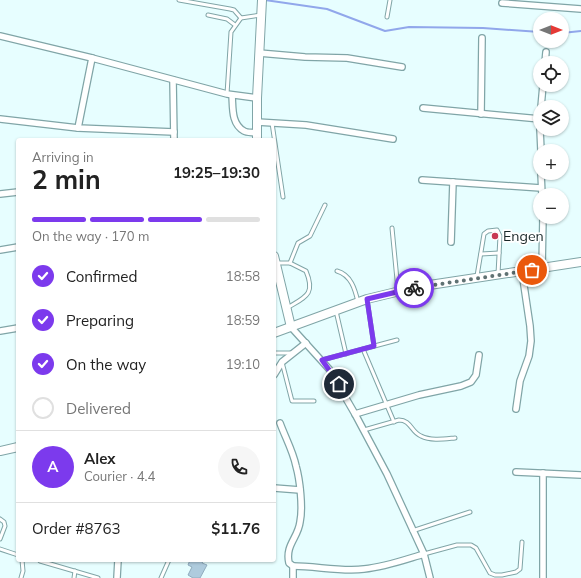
<!DOCTYPE html>
<meta charset="utf-8">
<style>
:root{--surface:#fff;--page:#f6f6f6;--text:#222;--muted:#767676;--line:#e0e0e0;--accent:#7c3aed}
body{margin:0;font-family:Mulish,sans-serif;background:var(--page);color:var(--text);height:100vh;display:flex;flex-direction:column;font-size:15px;white-space:nowrap}
*{box-sizing:border-box;margin:0}
p{font-size:13px;color:var(--muted)}
.icon{flex:none;width:22px;height:22px;fill:none;stroke:currentColor;stroke-width:2;stroke-linecap:round;stroke-linejoin:round}
.map{position:relative;flex:1;overflow:hidden}
.side{position:absolute;left:16px;top:138px;width:260px;height:424px;display:flex;flex-direction:column;background:var(--surface);border-radius:4px;box-shadow:0 1px 3px #0004}
.side>*{flex:none}
.needle{width:26px;rotate:90deg}
.buttons{position:absolute;left:533px;top:12px;display:grid;gap:8px}
.buttons a{display:grid;place-items:center;width:36px;height:36px;border-radius:50%;background:var(--surface);box-shadow:0 1px 3px #0004;font-size:20px}
.pin{position:absolute;display:grid;place-items:center;width:34px;height:34px;color:#fff;margin:-17px;border:2px solid #fff;border-radius:50%;box-shadow:0 1px 4px #0007}
.courier{position:absolute;display:grid;place-items:center;width:40px;height:40px;margin:-20px;border:3px solid #7c3aed;border-radius:50%;background:#fff;color:#222;box-shadow:0 1px 5px #0007}
.head em{font-style:normal;font-weight:700}
.head div{display:flex;flex-direction:column-reverse}
.head{display:flex;align-items:center;justify-content:space-between;height:68px;padding:0 16px}
h1{font-size:26px;font-weight:700;line-height:30px}
.bar{display:grid;grid-template-columns:repeat(4,1fr);gap:6px 4px;align-content:center;height:48px;padding:0 16px}
.bar i{height:5px;border-radius:3px;background:var(--line)}
.bar .selected{background:var(--accent)}
.bar p{grid-column:span 4}
.line{display:flex;align-items:center;gap:10px;padding:0 16px;border-top:1px solid var(--line)}
.line div{flex:1}
.round{display:grid;place-items:center;flex:none;width:42px;height:42px;border-radius:21px;background:var(--page)}
ol{padding:0 16px;list-style:none}
li{display:flex;align-items:center;gap:12px;height:44px}
li p{margin-inline-start:auto}
li .icon{padding:4px;border-radius:50%;background:var(--accent);color:#fff;stroke-width:4}
li:last-child{color:var(--muted)}
li i{width:22px;height:22px;border:2px solid var(--line);border-radius:50%}
.map>svg:first-child{display:block}
</style>
<div class="map">
<svg width="581" height="578" viewBox="0 0 581 578">
<rect width="100%" height="100%" fill="#e7feff"/>
<g fill="none" stroke-linecap="round" stroke-linejoin="round">
<g stroke="#91a7eb" stroke-width="2">
<polyline points="265,0 327,9 385,31 409,27 483,28 540,32"/>
<polyline points="562,33 581,31"/>
</g>
</g>
<polygon fill="#aecbdd" stroke="#90acbe" points="190,560 204,560 202,563 207,565 200,578 193,578 188,575 192,567 188,565"/>
<g fill="none" stroke-linecap="round" stroke-linejoin="round">
<defs>
<g id="lane">
<polyline points="179,0 230,9 234,10 241,18"/>
<polyline points="208,15 227,19 235,25"/>
<polyline points="387,17 390,0"/>
<polyline points="227,94 231,32 241,18 261,15"/>
<polyline points="272,123 283,197"/>
<polyline points="392,228 398,290"/>
<polyline points="481,254 499,253"/>
<path d="M277,263H290L306,271C316,295 305,297 287,308"/>
<polyline points="290,263 298,243 310,236 325,205"/>
<path d="M337,271C351,275 355,289 358,302"/>
<polyline points="477,276 484,234 488,231 497,230 500,236 498,274"/>
<polyline points="367,299 374,346"/>
<polyline points="336,311 346,354"/>
<polyline points="363,349 394,422"/>
<polyline points="274,353 292,353"/>
<polyline points="322,360 397,340"/>
<polyline points="282,362 292,401 314,401"/>
<path d="M364,430L399,420C411,420 411,432 421,436C431,441 444,439 455,438"/>
<polyline points="0,519 4,522 5,526 0,539"/>
<polyline points="412,531 470,512"/>
<polyline points="0,549 18,555"/>
<polyline points="424,554 457,545 471,545 476,548 490,573 495,575 502,575 516,572 520,569 522,542"/>
<polyline points="40,561 98,578"/>
<polyline points="21,578 23,571 22,560"/>
<polyline points="74,578 75,571"/>
<polyline points="161,578 169,560"/>
</g>
<g id="street">
<polyline points="502,3 581,9"/>
<polyline points="0,36 92,58 227,94 257,98"/>
<polyline points="259,53 305,57 347,58 402,67"/>
<polyline points="545,63 546,52"/>
<polyline points="173,80 174,140"/>
<path d="M232,95C233,107 231,124 244,131C247,133 253,132 257,133"/>
<polyline points="541,107 543,85"/>
<polyline points="423,108 540,119"/>
<polyline points="481,114 482,38"/>
<polyline points="0,119 78,128 174,132"/>
<polyline points="257,122 306,125 393,139"/>
<polyline points="78,128 92,58"/>
<polyline points="540,129 541,151"/>
<polyline points="541,173 542,195"/>
<polyline points="422,180 541,188"/>
<polyline points="0,194 18,192"/>
<polyline points="451,242 453,182"/>
<polyline points="0,250 18,247"/>
<polyline points="542,268 543,217"/>
<polyline points="291,327 329,369 355,414 387,474 424,554 430,578"/>
<polyline points="0,331 18,328"/>
<polyline points="274,375 282,362 306,343"/>
<polyline points="516,409 520,381 529,356 531,341 530,326 522,272"/>
<polyline points="355,414 419,395 461,386 471,382 476,375 479,355"/>
<path d="M280,423C285,437 293,451 296,466C300,480 303,508 300,522C298,538 285,545 289,563L293,566V578"/>
<polyline points="516,472 581,475"/>
<polyline points="274,488 300,490"/>
<path d="M293,566C316,566 342,572 364,569C385,567 404,560 424,554"/>
<polyline points="117,578 118,560"/>
<polyline points="543,578 543,473"/>
</g>
<g id="secondary">
<polyline points="257,140 257,98 262,0"/>
<polyline points="274,256 291,327"/>
<polyline points="274,333 367,299 396,292 423,286 581,262"/>
<polyline points="0,451 18,447"/>
</g>
</defs>
<use href="#lane" stroke="#80a5a7" stroke-width="5"/>
<use href="#street" stroke="#80a5a7" stroke-width="8"/>
<use href="#secondary" stroke="#80a5a7" stroke-width="10"/>
<use href="#lane" stroke="#fff" stroke-width="3"/>
<use href="#street" stroke="#fff" stroke-width="5.5"/>
<use href="#secondary" stroke="#fff" stroke-width="8"/>
</g>
<g fill="none" stroke-linecap="round" stroke-linejoin="round">
<polyline stroke="#607273" stroke-width="4" stroke-dasharray="0 7.2" points="414,288 532,270"/>
<polyline stroke="#7c3aed" stroke-width="5" points="339,384 322,360 374,346 367,299 414,288"/>
</g>
<circle fill="#c83853" stroke="#fff" stroke-width="1.5" cx="495" cy="236" r="4"/>
<g text-anchor="middle" dominant-baseline="central" stroke-width="3.5" stroke-linejoin="round" paint-order="stroke">
<g font-size="14" fill="#172627" stroke="#fff" text-anchor="start">
<text x="503" y="236">Engen</text>
</g>
</g>
</svg>
<div class="buttons">
<a><svg class="needle" viewBox="-14 -14 28 28"><path d="M0-13l5 13h-10z" fill="#e53935"/><path d="M0 13l5-13h-10z" fill="#767676"/></svg></a>
<a><svg class="icon" aria-label="locate" viewBox="0 0 24 24"><circle cx="12" cy="12" r="6"/><path d="M12 2v4M12 18v4M2 12h4M18 12h4"/></svg></a>
<a><svg class="icon" aria-label="layers" viewBox="0 0 24 24"><path d="M12 4l9 5-9 5-9-5zM3 14l9 5 9-5"/></svg></a>
<a>+</a>
<a>−</a>
</div>
<div class="pin" style="left:532px;top:270px;background:#ea580c"><svg class="icon" aria-label="bag" viewBox="0 0 24 24"><path d="M5 8h14l-1 12H6zM9 8a3 3 0 0 1 6 0"/></svg></div>
<div class="pin" style="left:339px;top:384px;background:#1f2937"><svg class="icon" aria-label="home" viewBox="0 0 24 24"><path d="M3 11l9-7 9 7M6 9v11h12V9"/></svg></div>
<div class="courier" style="left:414px;top:288px"><svg class="icon" aria-label="bike" viewBox="0 0 24 24"><circle cx="6" cy="16" r="4"/><circle cx="18" cy="16" r="4"/><path d="M6 16l4-8h5l3 8M10 8l3 8H6M13 5h3"/></svg></div>
<section class="side">
<div class="head"><div><h1>2 min</h1><p>Arriving in</p></div><em>19:25–19:30</em></div>
<div class="bar"><i class="selected"></i><i class="selected"></i><i class="selected"></i><i></i><p>On the way · 170 m</p></div>
<ol>
<li><svg class="icon" aria-label="check" viewBox="0 0 24 24"><path d="M5 12l5 5 9-10"/></svg>Confirmed<p>18:58</p></li>
<li><svg class="icon" aria-label="check" viewBox="0 0 24 24"><path d="M5 12l5 5 9-10"/></svg>Preparing<p>18:59</p></li>
<li><svg class="icon" aria-label="check" viewBox="0 0 24 24"><path d="M5 12l5 5 9-10"/></svg>On the way<p>19:10</p></li>
<li><i></i>Delivered</li>
</ol>
<div class="line" style="height:72px"><b class="round" style="background:var(--accent);color:#fff">A</b><div><b>Alex</b><p>Courier · 4.4</p></div><a class="round"><svg class="icon" aria-label="phone" viewBox="0 0 24 24"><path d="M5 4h4l2 5-3 2q2 4 5 5l2-3 5 2v4C11 20 4 13 5 4z"/></svg></a></div>
<div class="line" style="height:52px"><div>Order #8763</div><b>$11.76</b></div>
</section>
</div>
